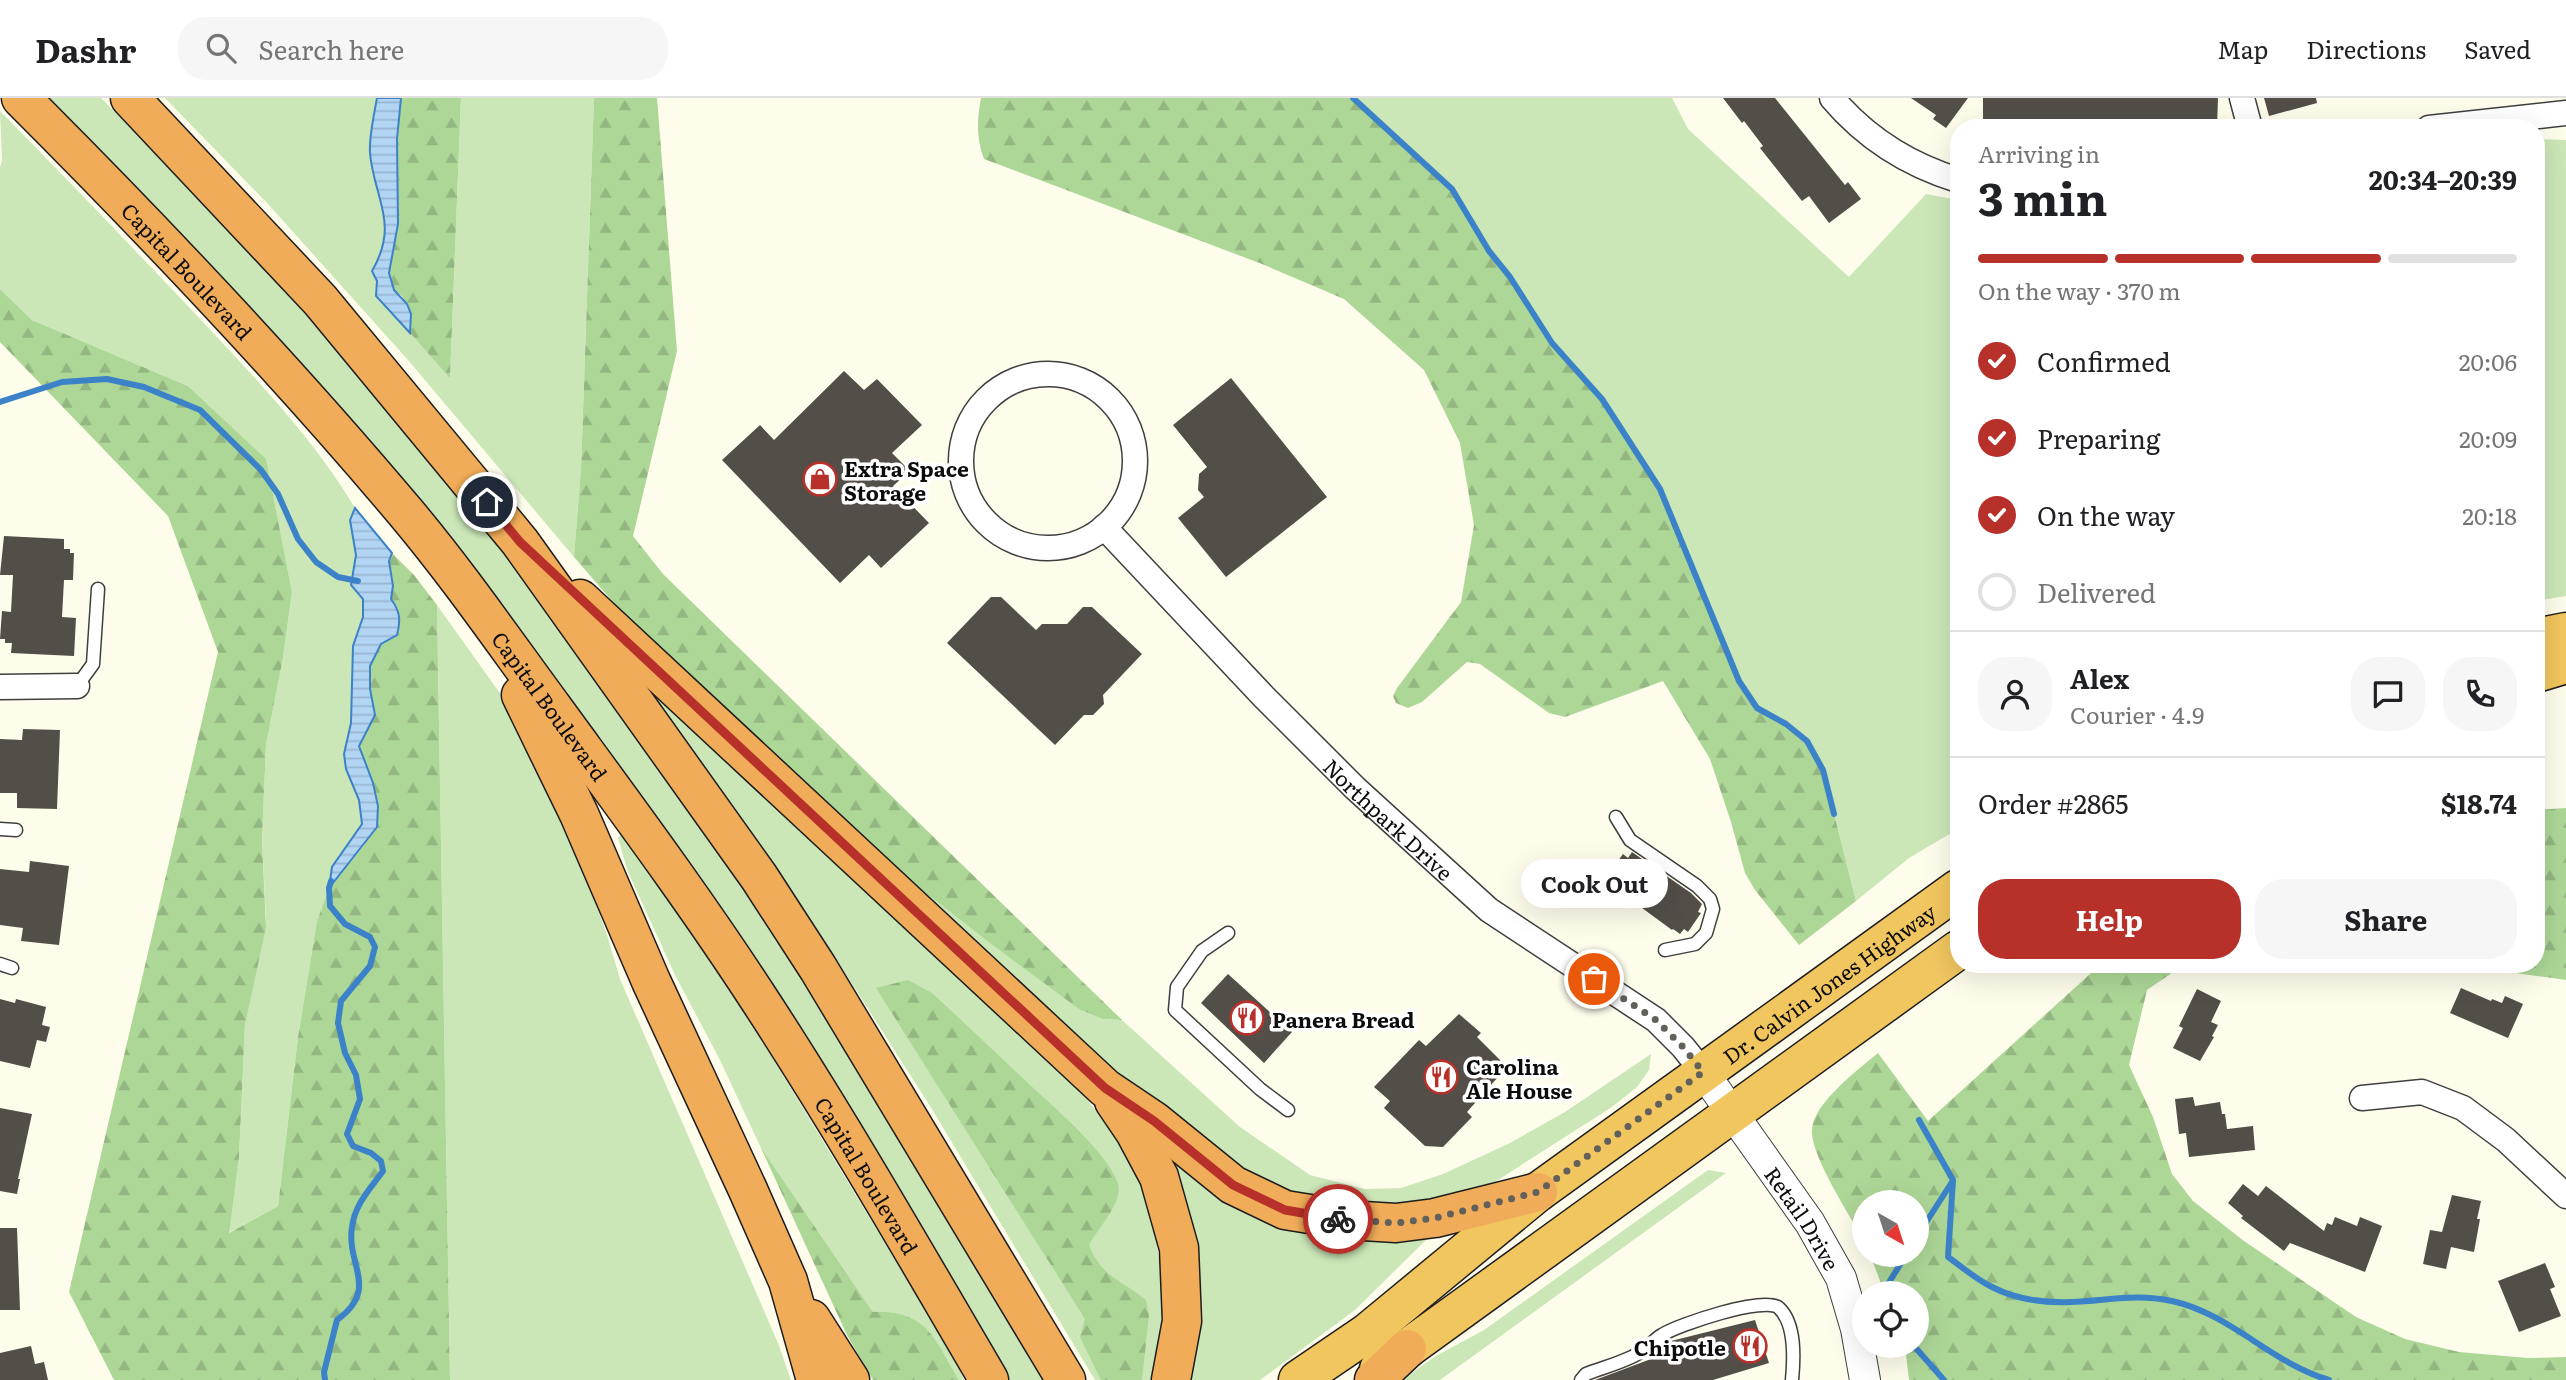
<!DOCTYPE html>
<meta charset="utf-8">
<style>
:root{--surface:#fff;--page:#f6f6f6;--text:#202124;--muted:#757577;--line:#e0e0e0;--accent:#b73029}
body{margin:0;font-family:Literata,serif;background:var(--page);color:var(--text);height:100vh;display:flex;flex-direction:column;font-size:26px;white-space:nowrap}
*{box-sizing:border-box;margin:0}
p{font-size:23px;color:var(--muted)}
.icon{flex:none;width:38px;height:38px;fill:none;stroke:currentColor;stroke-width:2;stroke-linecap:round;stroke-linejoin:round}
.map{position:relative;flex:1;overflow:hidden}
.sheet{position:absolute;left:1950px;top:21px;width:595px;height:854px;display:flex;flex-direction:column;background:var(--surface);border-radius:28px;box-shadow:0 7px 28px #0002}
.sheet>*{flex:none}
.needle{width:46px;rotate:141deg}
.fabs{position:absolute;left:1852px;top:1092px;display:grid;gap:14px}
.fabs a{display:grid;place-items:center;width:77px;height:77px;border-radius:50%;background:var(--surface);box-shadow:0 7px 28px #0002;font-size:35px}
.pin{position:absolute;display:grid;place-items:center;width:60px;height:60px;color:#fff;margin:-30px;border:4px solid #fff;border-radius:50%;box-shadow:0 2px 7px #0007}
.courier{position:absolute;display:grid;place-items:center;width:70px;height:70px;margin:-35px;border:5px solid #b73029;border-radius:50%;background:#fff;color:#222;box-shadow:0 2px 9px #0007}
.bubble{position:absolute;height:49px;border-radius:24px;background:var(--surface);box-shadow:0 7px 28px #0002;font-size:23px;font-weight:700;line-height:49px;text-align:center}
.summary em{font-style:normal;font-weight:700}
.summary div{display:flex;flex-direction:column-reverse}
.summary{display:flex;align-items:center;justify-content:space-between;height:119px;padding:0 28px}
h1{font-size:46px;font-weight:700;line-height:52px}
.bar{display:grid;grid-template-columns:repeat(4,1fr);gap:10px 7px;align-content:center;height:84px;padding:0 28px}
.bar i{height:9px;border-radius:5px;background:var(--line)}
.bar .current{background:var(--accent)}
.bar p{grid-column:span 4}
.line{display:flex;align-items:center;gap:18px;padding:0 28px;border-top:2px solid var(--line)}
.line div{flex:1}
.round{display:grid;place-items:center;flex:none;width:74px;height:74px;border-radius:28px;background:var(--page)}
ol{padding:0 28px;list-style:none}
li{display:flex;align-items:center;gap:21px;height:77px}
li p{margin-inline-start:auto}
li .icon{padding:7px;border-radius:50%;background:var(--accent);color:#fff;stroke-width:4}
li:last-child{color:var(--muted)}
li i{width:38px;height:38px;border:4px solid var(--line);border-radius:50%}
.button{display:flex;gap:14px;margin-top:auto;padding:14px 28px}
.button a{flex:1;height:80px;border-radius:28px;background:var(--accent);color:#fff;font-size:28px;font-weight:700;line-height:80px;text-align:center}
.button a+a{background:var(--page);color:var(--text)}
header{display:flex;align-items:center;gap:42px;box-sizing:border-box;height:98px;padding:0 35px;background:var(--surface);border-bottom:2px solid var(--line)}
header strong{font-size:33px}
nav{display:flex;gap:38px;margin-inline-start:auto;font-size:24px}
.search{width:490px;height:63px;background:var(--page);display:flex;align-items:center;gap:18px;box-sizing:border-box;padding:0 24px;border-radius:28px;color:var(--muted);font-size:26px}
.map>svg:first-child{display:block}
</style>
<header>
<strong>Dashr</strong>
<div class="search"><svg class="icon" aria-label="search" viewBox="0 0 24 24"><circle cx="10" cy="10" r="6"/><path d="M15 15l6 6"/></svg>Search here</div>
<nav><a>Map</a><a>Directions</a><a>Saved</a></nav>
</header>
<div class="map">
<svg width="2566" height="1282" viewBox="0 0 2566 1282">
<defs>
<pattern id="forest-firs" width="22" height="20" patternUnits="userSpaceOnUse" patternTransform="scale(1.75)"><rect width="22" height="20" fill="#add797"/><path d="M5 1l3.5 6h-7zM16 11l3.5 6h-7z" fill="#94b781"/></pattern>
<pattern id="water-rules" width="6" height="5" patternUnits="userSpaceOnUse" patternTransform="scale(1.75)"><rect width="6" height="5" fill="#b2d5f4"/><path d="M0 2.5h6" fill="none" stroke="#98b6d0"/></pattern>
</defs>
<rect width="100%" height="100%" fill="#fefdec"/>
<g fill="#cbe7b7">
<polygon points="48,0 101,0 191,90 345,260 430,362 588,561 751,792 1049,1282 1010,1282 714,800 401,378 277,238"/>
<path d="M165,0H377C374,18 369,38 370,55C374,101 400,125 372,173L377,183L376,198L450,279L461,0H594L581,371L574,459L408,262L268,106Z"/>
<polygon points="1353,0 1672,0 1688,31 1849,179 1926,96 1958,102 1958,731 1909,760 1856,803 1823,672 1807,643 1786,626 1757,610 1739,583 1660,391 1602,301 1552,245 1510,179 1489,153"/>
<path d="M0,13C69,83 136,153 203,224C257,282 314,341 355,410L350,422L356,457L351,487L363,501V519L353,548L351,625L344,656L346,671L359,702L362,726L332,769L329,790L317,823L298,939L278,1108L228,1135L239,1059L245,927L266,820L262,743L266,647L283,560L292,494L266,362L188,288L32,222L0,191V69L2,63Z"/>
<polygon points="2536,41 2566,42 2566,498 2536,503"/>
<polygon points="437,507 512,612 583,770 607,837 620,881 778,1245 791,1282 450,1282"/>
<polygon points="623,564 1075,986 1113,1035 1140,1082 1155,1131 1162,1183 1164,1243 1155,1282 1095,1282 930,1008 819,834 787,796"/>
<path d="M621,737L634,747L736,900L953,1257L964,1282H959C937,1243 924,1210 873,1214L760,1048L720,962L675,877L628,774L618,740Z"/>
<polygon points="868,750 982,839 1103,921 1122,922 1240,1029 1310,1077 1365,1091 1401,1090 1443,1076 1510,1045 1565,1014 1651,956 1649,972 1637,989 1612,1009 1487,1089 1411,1113 1279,1098 1146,1007"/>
<polygon points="1160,1054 1390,1141 1427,1141 1355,1212 1260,1282 1188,1282"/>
<polygon points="1708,1072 1726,1075 1440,1282 1402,1282 1436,1258 1484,1232"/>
</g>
<g fill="url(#forest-firs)">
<polygon points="401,0 461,0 450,280 410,235 411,216 402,198 394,192 389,175 398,126 397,41"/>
<polygon points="594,0 657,0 677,253 633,438 663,476 1122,922 1103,921 1079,911 982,839 868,750 640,535 574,459 581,371"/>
<path d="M981,0H1353L1452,91L1489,153L1510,179L1552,245L1602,301L1660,391L1739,583L1757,610L1786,626L1807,643L1823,672L1856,803L1799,847L1755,792L1745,775L1731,724L1710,661L1663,583L1565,619L1549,615L1480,566L1467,564L1422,604L1408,610L1396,605L1393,598L1397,590L1461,504L1474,427L1460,345L1424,272L1344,201L1262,166L984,61C976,39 977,22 981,0Z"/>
<polygon points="0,191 32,222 188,288 266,361 292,494 283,560 266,647 262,743 266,829 245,927 239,1059 229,1135 278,1108 298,939 317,823 329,790 365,746 364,666 359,648 375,617 370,591 370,568 381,546 397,536 398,511 391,502 393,488 389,463 392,455 414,477 437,507 450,1282 114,1282 69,1194 218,554 168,418 0,244"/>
<polygon points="2566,710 2566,882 2480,870 2476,866 2536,866 2536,712"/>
<path d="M2101,866H2185L2147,892L2129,967L2153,1019L2172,1076L2193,1103L2244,1143L2356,1219L2405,1241L2459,1254L2528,1260L2566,1259V1282H1909L1905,1248H1916V1195H1885L1870,1157H1916V1104H1864V1144C1851,1119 1810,1057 1812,1032C1813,1005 1859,971 1878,955L1928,1023Z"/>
<path d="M908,882L932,895C965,925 997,956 1030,987C1053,1008 1110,1057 1118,1086C1123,1105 1098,1130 1089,1147C1102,1180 1122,1182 1146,1202L1149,1217L1142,1282H1101L1080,1239L1085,1221L876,890Z"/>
<path d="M760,1048L873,1214C926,1211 935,1241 959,1282H873L847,1237Z"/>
</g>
<g fill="url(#water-rules)" stroke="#3b82c9" stroke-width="2">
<path d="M377,0H401L397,41L398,126L389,175L394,192L407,206L411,216L410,235L376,198L377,183L372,173C400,125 374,101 370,55C369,38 374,17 377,0Z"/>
<path d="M355,410L392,455L389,463L393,488L391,501C400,513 401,522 397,537L381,546L370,568V591L375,617L359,648L373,685L378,708L377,729L329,790L332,769L362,726L359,702L346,671L344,656L351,625L353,548L363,519V501L351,487L356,457L350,422Z"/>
</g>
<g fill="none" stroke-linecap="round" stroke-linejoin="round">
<g stroke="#3b82c9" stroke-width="6">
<polyline points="1353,0 1452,91 1489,153 1510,179 1552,245 1602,301 1660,391 1739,583 1757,610 1786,626 1807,643 1823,672 1834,716"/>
<polyline points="0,304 62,284 107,281 144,289 200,312 261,372 278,396 298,441 316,464 338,479 358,483"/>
<path d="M1919,1022L1953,1082L1948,1159C1962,1169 1977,1182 1992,1189C2015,1201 2045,1205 2071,1204C2106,1203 2135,1195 2172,1203C2231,1216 2271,1265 2329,1282"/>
<polyline points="1916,1140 1952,1084"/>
<polyline points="1889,1195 1888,1186 1906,1157"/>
<polyline points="1914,1248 1944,1282"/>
<path d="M325,1282L324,1274L337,1222C380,1191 346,1167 352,1129C355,1106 370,1091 383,1073L381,1063L371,1055L353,1048L347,1036L360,1001L356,977L345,955L338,925L341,903L370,868L375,849L370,839L345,826L330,808L329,790L331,783"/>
</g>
</g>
<g fill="#544e49">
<polygon points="1723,0 1775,0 1845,87 1848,84 1861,101 1829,125 1809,98 1802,103 1760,50 1763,48 1744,23 1742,25"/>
<polygon points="1911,0 1968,0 1946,30 1933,21 1936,17"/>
<polygon points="1983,0 2218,0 2217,30 1983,29"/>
<polygon points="2264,0 2316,0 2317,5 2269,18"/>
<polygon points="844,273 864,292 877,281 922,327 892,355 910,373 893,388 929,425 881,470 869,457 840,485 722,362 760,327 774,342"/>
<polygon points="1231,280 1327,399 1226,479 1178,420 1204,399 1198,392 1199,376 1207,369 1173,327"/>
<polygon points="4,438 64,441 64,451 70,451 70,455 74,455 73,482 64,482 62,519 76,520 74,558 11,555 12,545 5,545 5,541 0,541 2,513 11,514 13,477 0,477"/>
<polygon points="991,499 1001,499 1036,532 1042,526 1067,526 1083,509 1092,509 1142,556 1103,597 1104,606 1093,617 1084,617 1055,647 947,545"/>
<polygon points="23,631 60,632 57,711 17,710 17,695 0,695 0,641 22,642"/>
<polygon points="1632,754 1691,795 1702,806 1698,814 1701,815 1688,834 1684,831 1680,836 1673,831 1672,832 1604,782 1623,756 1628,760"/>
<polygon points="30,763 69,768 59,847 21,843 23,830 0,827 0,771 29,774"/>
<polygon points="1228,876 1292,934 1264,965 1201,905"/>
<polygon points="2461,890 2491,903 2492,901 2502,905 2505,898 2523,906 2508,940 2450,915"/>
<polygon points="2197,891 2221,903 2211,924 2218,927 2212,938 2214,939 2200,963 2173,950 2183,930 2179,928"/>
<polygon points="0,901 15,905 16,901 46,909 42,927 50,929 46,944 37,942 30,970 0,963"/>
<polygon points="1459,916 1481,935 1477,939 1507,969 1467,1014 1472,1019 1443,1049 1425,1048 1384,1010 1390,1003 1374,989 1419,942 1426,948"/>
<polygon points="2193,999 2195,1008 2220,1004 2222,1016 2225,1016 2227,1031 2253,1028 2255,1052 2189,1059 2186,1035 2179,1036 2175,1001"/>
<polygon points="0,1010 32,1016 18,1081 20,1081 17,1096 0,1093"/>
<polygon points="2243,1086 2258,1098 2266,1088 2324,1133 2327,1125 2332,1127 2335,1119 2357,1128 2360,1119 2382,1128 2365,1174 2290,1145 2284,1153 2241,1120 2243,1118 2228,1105"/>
<polygon points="2452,1097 2481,1103 2477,1121 2480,1121 2474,1154 2451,1149 2446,1171 2423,1166 2430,1132 2442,1134"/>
<polygon points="0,1130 17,1130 20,1212 0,1212"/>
<polygon points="2545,1165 2555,1189 2550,1191 2561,1218 2519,1234 2498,1183"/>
<polygon points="1755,1222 1769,1265 1713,1282 1595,1282 1659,1258 1657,1252 1667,1244"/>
<polygon points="31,1248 35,1266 44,1264 48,1282 0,1282 0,1255"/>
</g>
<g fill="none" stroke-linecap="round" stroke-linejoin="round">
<defs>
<g id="service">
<polyline points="77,588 93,566 98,491"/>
<polyline points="1616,719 1630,742 1697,788 1710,801 1713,811 1706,835 1695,846 1665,852"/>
<polyline points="0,731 16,732"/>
<polyline points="1228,835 1202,853 1177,889 1175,912 1260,991 1288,1012"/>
<polyline points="0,866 12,870"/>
<path d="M1581,1282L1586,1276C1604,1269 1625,1264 1641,1254C1649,1250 1654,1241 1662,1237C1677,1227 1766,1197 1779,1210C1796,1226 1794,1261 1792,1282"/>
</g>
<g id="minor">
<path d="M1832,0C1865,39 1909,67 1958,82"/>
<polyline points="2242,0 2250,30"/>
<polyline points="2429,30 2566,15"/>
<circle cx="1048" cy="363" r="87"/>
<path id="s1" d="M1104,429L1264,599L1355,690L1489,812L1656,922L1683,949L1703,974"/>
<polyline points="0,589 77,588"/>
<polyline points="2362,1000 2422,994 2463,1010 2506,1042 2566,1098"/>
</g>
<g id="tertiary">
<path id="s2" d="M1703,974L1810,1125L1841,1180L1856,1231L1865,1282"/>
</g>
<g id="trunk">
<polyline points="2536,540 2566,534"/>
<polyline points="2536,575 2566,566"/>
<polyline points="1379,1271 1958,852"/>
<path id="s3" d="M1298,1282L1367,1235L1538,1094L1958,791"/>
</g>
<g id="motorway">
<path id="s4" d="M21,0C155,134 285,271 407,416C459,478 505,545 553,610C623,706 694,801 759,901C840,1025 914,1154 989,1282"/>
<polyline points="130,0 320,202 520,444 759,779 818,870 1066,1282"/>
<polyline points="580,501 1105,990 1154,1023 1233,1087 1285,1112 1347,1122 1396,1125 1435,1120 1538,1094"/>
<polyline points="521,597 579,716 651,883 748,1092 788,1183 816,1282"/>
<polyline points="1114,1003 1135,1034 1159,1079 1179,1150 1182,1223 1171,1282"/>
<polyline points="811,1221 850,1282"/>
<polyline points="1374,1282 1407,1251"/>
</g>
</defs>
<use href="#service" stroke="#3f3f3f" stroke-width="15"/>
<use href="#minor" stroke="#3f3f3f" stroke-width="27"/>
<use href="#tertiary" stroke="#3f3f3f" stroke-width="32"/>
<use href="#trunk" stroke="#1d1d1d" stroke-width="41"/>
<use href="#motorway" stroke="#1d1d1d" stroke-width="41"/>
<use href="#service" stroke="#fff" stroke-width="12"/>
<use href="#minor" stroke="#fff" stroke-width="24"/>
<use href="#tertiary" stroke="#fff" stroke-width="30"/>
<use href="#trunk" stroke="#f2c65f" stroke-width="38"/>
<use href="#motorway" stroke="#f0ac58" stroke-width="38"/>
</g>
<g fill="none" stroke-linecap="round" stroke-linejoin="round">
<polyline stroke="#61605a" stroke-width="7" stroke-dasharray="0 12.6" points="1338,1121 1396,1125 1435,1120 1538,1094 1703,974 1683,949 1656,922 1594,881"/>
<polyline stroke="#b73029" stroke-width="9" points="487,404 520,444 1105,990 1154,1023 1233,1087 1285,1112 1338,1121"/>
</g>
<defs>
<symbol id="shop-ring" viewBox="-11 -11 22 22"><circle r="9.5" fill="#fff" stroke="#b73029" stroke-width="1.5"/><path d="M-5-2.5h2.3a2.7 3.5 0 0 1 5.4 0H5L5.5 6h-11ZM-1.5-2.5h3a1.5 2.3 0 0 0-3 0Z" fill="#b73029"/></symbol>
<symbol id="restaurant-ring" viewBox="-11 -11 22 22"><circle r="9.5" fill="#fff" stroke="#b73029" stroke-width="1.5"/><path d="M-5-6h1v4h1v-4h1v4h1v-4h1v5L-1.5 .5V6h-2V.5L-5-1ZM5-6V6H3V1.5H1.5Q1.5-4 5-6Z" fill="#b73029"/></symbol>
</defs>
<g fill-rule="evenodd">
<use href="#shop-ring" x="801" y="362" width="38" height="38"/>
<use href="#restaurant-ring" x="1228" y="901" width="38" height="38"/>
<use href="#restaurant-ring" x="1422" y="960" width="38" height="38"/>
<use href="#restaurant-ring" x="1731" y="1229" width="38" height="38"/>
</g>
<g text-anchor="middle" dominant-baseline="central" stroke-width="7" stroke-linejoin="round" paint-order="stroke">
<g font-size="21" fill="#0c0c0c" stroke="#fff">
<text stroke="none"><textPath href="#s4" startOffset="240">Capital Boulevard</textPath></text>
<text stroke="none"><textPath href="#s4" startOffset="807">Capital Boulevard</textPath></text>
<text stroke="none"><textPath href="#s1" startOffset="408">Northpark Drive</textPath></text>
<text stroke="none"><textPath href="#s3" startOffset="663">Dr. Calvin Jones Highway</textPath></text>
<text stroke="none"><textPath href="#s4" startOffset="1374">Capital Boulevard</textPath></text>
<text stroke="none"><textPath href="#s2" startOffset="177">Retail Drive</textPath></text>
</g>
<g font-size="21" font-weight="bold" fill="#0c0c0c" stroke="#fff" text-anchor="start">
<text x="844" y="369">Extra Space<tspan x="844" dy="24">Storage</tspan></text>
<text x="1272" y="920">Panera Bread</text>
<text x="1466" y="967">Carolina<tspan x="1466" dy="24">Ale House</tspan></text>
<text x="1726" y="1248" text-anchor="end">Chipotle</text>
</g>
</g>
</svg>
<div class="fabs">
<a><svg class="needle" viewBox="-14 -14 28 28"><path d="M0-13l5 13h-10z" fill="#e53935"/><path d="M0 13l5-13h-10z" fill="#757577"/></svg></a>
<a><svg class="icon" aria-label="locate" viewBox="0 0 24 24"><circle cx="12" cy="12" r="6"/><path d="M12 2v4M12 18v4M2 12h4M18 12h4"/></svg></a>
</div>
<div class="pin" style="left:1594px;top:881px;background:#ea580c"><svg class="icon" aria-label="bag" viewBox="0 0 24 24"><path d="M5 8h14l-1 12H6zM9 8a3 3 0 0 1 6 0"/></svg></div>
<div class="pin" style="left:487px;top:404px;background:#1f2937"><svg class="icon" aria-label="home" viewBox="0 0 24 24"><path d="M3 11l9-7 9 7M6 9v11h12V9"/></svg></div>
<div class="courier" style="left:1338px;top:1121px"><svg class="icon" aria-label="bike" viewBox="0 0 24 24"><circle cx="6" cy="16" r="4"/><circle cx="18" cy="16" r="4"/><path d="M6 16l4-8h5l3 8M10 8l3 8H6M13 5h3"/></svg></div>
<div class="bubble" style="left:1521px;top:761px;width:147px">Cook Out</div>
<section class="sheet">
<div class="summary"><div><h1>3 min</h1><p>Arriving in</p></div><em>20:34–20:39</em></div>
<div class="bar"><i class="current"></i><i class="current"></i><i class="current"></i><i></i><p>On the way · 370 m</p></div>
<ol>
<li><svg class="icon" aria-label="check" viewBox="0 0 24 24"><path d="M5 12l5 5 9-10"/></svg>Confirmed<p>20:06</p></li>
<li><svg class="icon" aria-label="check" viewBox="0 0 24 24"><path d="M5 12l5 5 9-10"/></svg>Preparing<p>20:09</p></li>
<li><svg class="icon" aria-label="check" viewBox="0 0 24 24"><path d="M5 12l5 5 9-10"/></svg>On the way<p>20:18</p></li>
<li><i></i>Delivered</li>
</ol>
<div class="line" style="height:126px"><a class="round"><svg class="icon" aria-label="person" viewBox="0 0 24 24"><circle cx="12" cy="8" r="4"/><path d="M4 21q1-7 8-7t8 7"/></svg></a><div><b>Alex</b><p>Courier · 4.9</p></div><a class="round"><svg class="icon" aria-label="chat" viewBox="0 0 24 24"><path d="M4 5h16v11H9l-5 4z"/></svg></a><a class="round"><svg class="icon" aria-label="phone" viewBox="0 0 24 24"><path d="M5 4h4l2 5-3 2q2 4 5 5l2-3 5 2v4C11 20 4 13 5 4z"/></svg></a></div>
<div class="line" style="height:91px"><div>Order #2865</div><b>$18.74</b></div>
<div class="button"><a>Help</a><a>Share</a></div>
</section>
</div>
